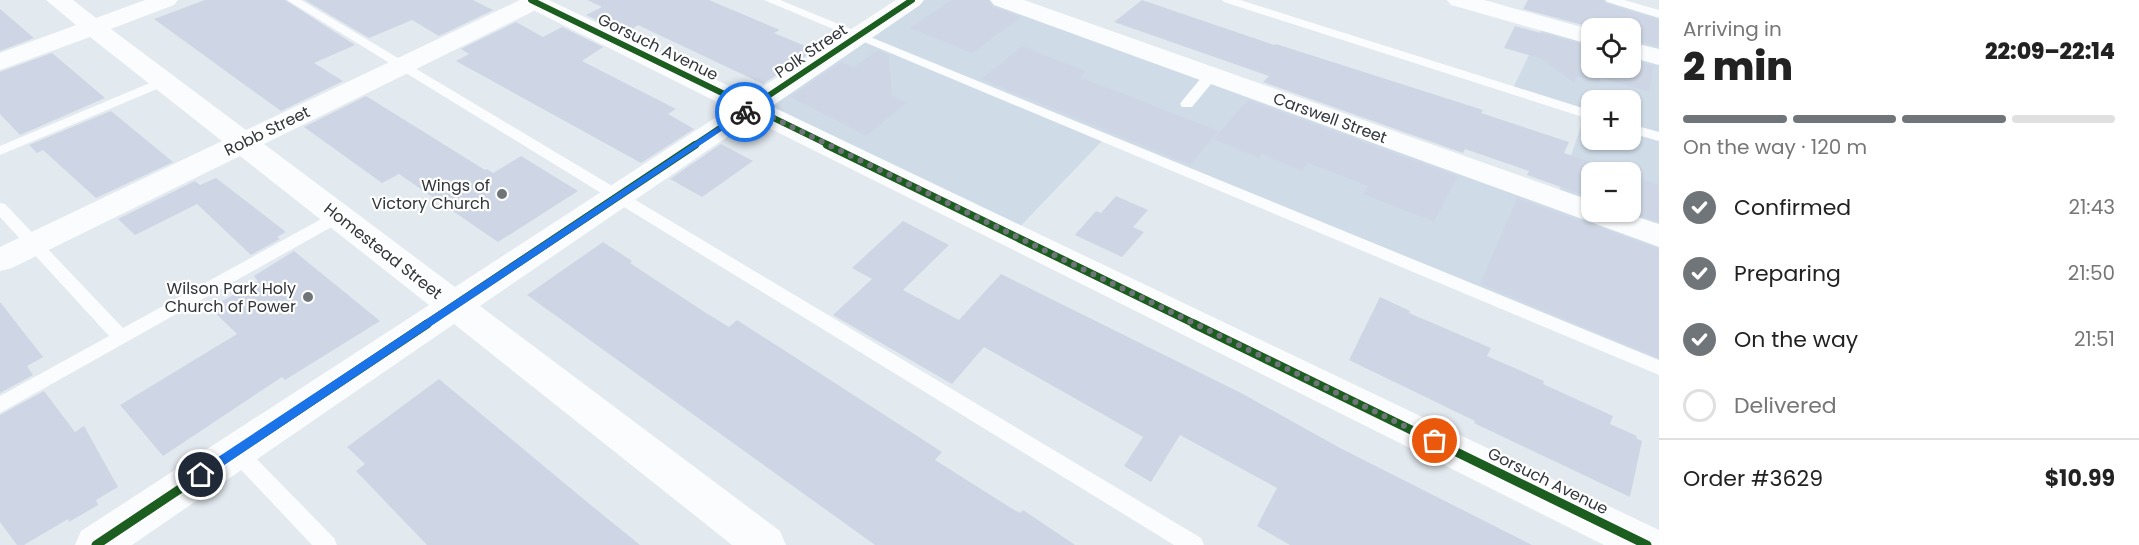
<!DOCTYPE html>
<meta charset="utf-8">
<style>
:root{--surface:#fff;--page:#f2f2f2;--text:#222;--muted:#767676;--line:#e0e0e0;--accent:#6f7579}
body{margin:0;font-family:Poppins,sans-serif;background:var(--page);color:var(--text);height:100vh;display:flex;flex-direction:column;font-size:22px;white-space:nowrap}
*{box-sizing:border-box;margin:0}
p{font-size:20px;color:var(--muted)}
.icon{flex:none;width:33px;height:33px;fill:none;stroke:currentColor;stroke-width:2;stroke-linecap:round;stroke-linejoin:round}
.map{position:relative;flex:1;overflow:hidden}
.details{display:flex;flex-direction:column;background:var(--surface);width:480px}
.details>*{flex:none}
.fabs{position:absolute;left:1581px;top:18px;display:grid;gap:12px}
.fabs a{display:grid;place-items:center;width:60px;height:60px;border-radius:12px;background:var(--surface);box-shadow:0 2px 4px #0004;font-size:30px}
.pin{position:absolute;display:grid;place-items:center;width:51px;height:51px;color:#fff;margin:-26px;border:3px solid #fff;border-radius:50%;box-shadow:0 2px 6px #0007}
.courier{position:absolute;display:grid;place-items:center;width:60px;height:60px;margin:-30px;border:4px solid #1a73e8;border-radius:50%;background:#fff;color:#222;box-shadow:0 2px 8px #0007}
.summary em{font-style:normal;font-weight:800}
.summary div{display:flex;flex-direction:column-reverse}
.summary{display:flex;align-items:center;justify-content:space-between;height:102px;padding:0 24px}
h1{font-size:39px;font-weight:800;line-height:45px}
.bar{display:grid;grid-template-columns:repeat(4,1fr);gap:9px 6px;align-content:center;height:72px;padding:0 24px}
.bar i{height:8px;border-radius:4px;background:var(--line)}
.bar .active{background:var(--accent)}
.bar p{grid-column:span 4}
.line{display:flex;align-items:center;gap:15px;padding:0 24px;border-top:2px solid var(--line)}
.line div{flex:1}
ol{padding:0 24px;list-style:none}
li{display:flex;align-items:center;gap:18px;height:66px}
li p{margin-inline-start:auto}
li .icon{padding:6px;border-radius:50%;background:var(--accent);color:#fff;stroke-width:4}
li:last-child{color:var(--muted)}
li i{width:33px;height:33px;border:3px solid var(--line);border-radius:50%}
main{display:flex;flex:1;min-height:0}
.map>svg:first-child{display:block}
</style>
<main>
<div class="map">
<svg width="1659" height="545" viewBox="0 0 1659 545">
<rect width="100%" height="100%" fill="#e2e9ef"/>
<path fill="#cfdce8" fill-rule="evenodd" d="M917,0H1002L1557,198L1585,114L1512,90L1545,22L1587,34L1601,0H1609L1659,15V372L1103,140L1013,234L755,109ZM1592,28H1630V68H1592ZM1592,100H1630V140H1592ZM1592,172H1630V212H1592Z"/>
<g fill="#ced6e5">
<polygon points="205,0 285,0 355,45 314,63 343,81 281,111 154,19"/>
<polygon points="305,0 473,0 493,10 439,36 412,20 369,38"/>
<polygon points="587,0 709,0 780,30 774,33 815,50 763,84 638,25 625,34 586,15 602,7"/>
<polygon points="951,0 988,0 993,7 1021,17 972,53 910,28"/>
<polygon points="1142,0 1274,45 1276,44 1483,110 1481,113 1569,142 1564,153 1622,172 1592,172 1592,198 1527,175 1529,171 1465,149 1463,153 1263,82 1269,76 1114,22"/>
<polygon points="1528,0 1603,0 1606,4 1659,20 1658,46 1630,40 1630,28 1594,28 1523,9"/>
<polygon points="0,9 34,38 0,51"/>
<polygon points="516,22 543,37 562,27 603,47 582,61 676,109 668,114 694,129 641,163 456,61 469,54 461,49"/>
<polygon points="1515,26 1592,47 1592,68 1630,68 1630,59 1654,66 1649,92 1601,78 1599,83 1577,76 1574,83 1542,59 1504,48"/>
<polygon points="1022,46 1086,71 1080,77 1219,131 1190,165 981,79"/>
<polygon points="878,50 889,55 892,96 907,102 866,136 790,97 841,62 854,67"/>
<polygon points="52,53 105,98 20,135 0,114 0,72"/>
<polygon points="366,96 485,170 487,169 493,173 521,156 578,191 498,242 399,174 382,183 304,127"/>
<polygon points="1248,100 1457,176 1457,177 1434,222 1363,194 1368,186 1308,163 1302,171 1262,154 1259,158 1213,139"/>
<polygon points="111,111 173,162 96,198 43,150 37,153 29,145"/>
<polygon points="721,144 753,161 702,197 670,179"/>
<polygon points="1630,175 1659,185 1659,222 1628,212 1630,212"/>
<polygon points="216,178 286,232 277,237 280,239 251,255 197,204 135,235 118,219 195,181 200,185"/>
<polygon points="1116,196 1148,210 1133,227 1144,232 1122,257 1075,235 1096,211 1101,213"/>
<polygon points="1517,198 1659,249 1659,358 1480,284"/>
<polygon points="903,221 949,245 903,290 959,320 1001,274 1243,394 1340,448 1532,545 1290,545 1257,526 1277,488 1180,435 1151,482 1124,466 1143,437 984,347 952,384 833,315 872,279 852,268"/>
<polygon points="603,242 632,261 630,263 706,313 729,327 737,320 942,452 935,460 1011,508 1020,513 1023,510 1075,545 875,545 527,295"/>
<polygon points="294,251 380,321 285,380 282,377 163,456 120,405 237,334 210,308 258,281 254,276"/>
<polygon points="1380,297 1410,311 1409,313 1491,348 1487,356 1544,381 1543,384 1613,416 1610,424 1637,436 1636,438 1642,441 1630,497 1474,423 1475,421 1349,360"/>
<polygon points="0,302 43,357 27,366 33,375 0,393"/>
<polygon points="439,379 587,502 640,545 427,545 356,471 365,464 347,447"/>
<polygon points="44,391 75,432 84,426 118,487 96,500 98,505 69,522 68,519 24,545 17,545 0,522 0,415"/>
</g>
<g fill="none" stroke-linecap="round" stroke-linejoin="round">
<g fill="#fbfcfd" fill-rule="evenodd">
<polygon points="287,0 301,0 1201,538 1204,545 1174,545"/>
<polygon points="764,0 780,0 1659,360 1659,375"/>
<polygon points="1222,0 1240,0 1592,111 1592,120 1224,2"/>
<polygon points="1605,0 1624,0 1659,10 1659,18 1607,2"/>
<polygon points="1211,71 1217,75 1216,78 1192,107 1182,107 1180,104 1182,101 1206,72"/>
<polygon points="164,77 169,78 171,81 169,84 0,155 0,146"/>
<polygon points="1630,124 1659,132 1659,141 1630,133"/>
<polygon points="0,203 5,204 123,328 334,212 344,212 347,216 344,220 0,413 0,396 109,336 0,217"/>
<polygon points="236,443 243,445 334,538 337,545 312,545 229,457 226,451 229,445"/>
</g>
<g fill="#fbfcfd" fill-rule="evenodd">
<polygon points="46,0 73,0 96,18 145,0 178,0 174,5 111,29 246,130 520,0 544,0 546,2 542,7 264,144 455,287 896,0 924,0 920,5 480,306 780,531 786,545 732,545 454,324 132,545 75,545 81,531 429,305 240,156 12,268 0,271 0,247 222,141 90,37 0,70 0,53 76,25"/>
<polygon points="990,0 1024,0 1592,201 1592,212 1622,212 1659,224 1659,247 994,5"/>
<polygon points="1447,0 1484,0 1592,30 1592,45 1451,5"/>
<polygon points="1630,42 1659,49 1659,65 1630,57"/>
</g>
<polygon fill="#fbfcfd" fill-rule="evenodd" points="519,0 549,0 1659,530 1659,545 1604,545 523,5"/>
<defs>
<g id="cycleway-far2">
<polyline points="531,0 831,146"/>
<polyline points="693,146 912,0"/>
</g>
<g id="cycleway-far1">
<polyline points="827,145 1197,325"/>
<polyline points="425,325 695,145"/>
</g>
<g id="cycleway">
<polyline points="1194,324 1647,545"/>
<polyline points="96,545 427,324"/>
</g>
</defs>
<use href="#cycleway-far2" stroke="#fff" stroke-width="9"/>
<use href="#cycleway-far1" stroke="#fff" stroke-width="11"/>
<use href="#cycleway" stroke="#fff" stroke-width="13"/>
<use href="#cycleway-far2" stroke="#1b5e20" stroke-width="6"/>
<use href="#cycleway-far1" stroke="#1b5e20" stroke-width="8"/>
<use href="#cycleway" stroke="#1b5e20" stroke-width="9"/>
</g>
<polygon fill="#1a73e8" points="745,109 749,112 748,113 205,478 197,478 197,471"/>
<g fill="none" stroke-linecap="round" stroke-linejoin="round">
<polyline stroke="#6f7579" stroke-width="6" stroke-dasharray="0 10.8" points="745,112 751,107 1435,441"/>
</g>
<g fill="#6f7579" stroke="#fff" stroke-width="2">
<circle cx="502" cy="194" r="6"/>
<circle cx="308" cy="297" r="6"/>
</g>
<g text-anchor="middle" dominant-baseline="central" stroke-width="4.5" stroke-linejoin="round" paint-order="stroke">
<g font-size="16" fill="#31363a" stroke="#fff">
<text transform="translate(658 47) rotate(26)">Gorsuch Avenue</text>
<text transform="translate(811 51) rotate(-34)">Polk Street</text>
<text transform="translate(1330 118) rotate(20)">Carswell Street</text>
<text transform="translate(267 131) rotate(-26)">Robb Street</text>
<text transform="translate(383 251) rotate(38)">Homestead Street</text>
<text transform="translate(1548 481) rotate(26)">Gorsuch Avenue</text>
</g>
<g font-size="16" fill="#31363a" stroke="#fff" text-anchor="end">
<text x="490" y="185">Wings of<tspan x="490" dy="18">Victory Church</tspan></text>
<text x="296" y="288">Wilson Park Holy<tspan x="296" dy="18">Church of Power</tspan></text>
</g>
</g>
</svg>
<div class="fabs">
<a><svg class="icon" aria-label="locate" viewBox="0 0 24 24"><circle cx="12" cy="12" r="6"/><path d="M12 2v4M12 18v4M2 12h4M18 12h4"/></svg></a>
<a>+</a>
<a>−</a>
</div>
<div class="pin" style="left:1435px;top:441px;background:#ea580c"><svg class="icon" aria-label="bag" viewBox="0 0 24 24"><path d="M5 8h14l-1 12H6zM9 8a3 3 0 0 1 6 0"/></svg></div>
<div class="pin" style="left:201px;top:475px;background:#1f2937"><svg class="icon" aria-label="home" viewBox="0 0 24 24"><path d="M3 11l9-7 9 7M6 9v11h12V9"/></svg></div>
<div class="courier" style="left:745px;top:112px"><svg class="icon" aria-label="bike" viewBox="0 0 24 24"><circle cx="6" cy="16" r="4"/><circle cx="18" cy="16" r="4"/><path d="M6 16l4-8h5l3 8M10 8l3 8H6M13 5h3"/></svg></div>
</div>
<section class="details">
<div class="summary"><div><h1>2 min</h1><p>Arriving in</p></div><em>22:09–22:14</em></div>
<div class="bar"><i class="active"></i><i class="active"></i><i class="active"></i><i></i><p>On the way · 120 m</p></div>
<ol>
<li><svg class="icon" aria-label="check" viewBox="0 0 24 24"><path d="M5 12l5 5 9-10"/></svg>Confirmed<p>21:43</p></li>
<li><svg class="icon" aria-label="check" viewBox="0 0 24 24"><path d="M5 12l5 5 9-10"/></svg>Preparing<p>21:50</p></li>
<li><svg class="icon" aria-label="check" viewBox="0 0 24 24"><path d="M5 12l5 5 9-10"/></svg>On the way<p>21:51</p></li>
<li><i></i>Delivered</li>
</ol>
<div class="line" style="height:78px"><div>Order #3629</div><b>$10.99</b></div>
</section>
</main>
